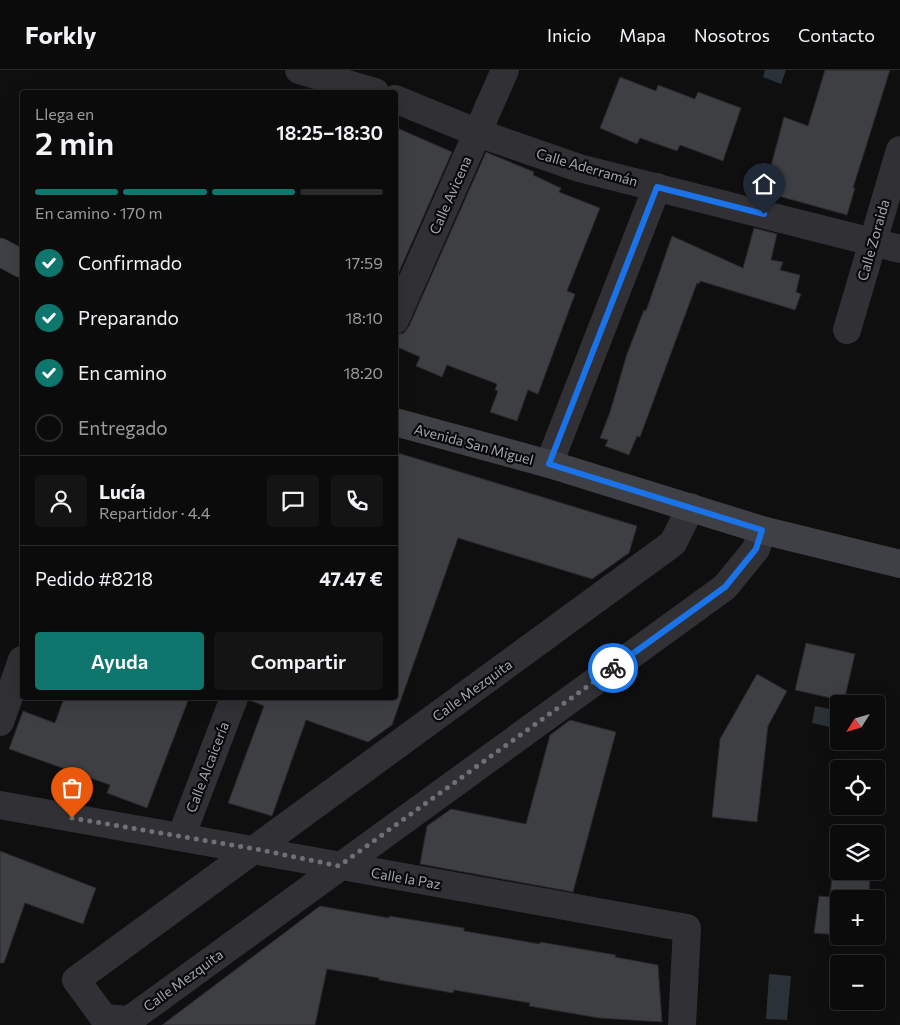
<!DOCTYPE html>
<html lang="es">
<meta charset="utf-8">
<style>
:root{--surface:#0b0b0c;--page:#141415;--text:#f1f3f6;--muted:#9a9b9d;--line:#2b2b2d;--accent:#0f766e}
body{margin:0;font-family:Commissioner,sans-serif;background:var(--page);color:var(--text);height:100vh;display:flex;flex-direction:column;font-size:19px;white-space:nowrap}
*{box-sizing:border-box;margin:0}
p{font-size:16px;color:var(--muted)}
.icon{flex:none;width:28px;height:28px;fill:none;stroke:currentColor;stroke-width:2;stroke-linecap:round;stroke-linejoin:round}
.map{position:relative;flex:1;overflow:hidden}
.sheet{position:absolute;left:20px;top:20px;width:378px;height:610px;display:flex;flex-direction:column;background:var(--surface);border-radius:5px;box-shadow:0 5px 20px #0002,0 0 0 1px var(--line)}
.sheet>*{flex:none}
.needle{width:32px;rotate:233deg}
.controls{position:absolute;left:830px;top:625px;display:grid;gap:10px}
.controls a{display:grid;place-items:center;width:55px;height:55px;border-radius:5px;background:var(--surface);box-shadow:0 5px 20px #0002,0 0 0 1px var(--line);font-size:25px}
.pin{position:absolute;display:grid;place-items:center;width:42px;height:42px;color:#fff;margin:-51px -21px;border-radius:50% 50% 50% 0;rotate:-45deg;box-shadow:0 0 5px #0007}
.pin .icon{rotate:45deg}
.courier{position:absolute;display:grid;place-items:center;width:50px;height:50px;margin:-25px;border:4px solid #1a73e8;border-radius:50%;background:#fff;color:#222;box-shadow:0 1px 6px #0007}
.overview em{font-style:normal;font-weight:600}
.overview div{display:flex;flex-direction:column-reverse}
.overview{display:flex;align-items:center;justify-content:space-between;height:85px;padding:0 15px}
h1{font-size:32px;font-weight:600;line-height:38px}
.bar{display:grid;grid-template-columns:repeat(4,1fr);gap:8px 5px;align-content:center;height:60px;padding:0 15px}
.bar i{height:6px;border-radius:4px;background:var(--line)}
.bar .active{background:var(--accent)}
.bar p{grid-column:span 4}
.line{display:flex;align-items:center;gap:12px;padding:0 15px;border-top:1px solid var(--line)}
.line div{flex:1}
.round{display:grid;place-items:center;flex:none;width:52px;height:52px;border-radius:5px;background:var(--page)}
ol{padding:0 15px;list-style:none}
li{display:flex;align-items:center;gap:15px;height:55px}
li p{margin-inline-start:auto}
li .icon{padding:5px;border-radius:50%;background:var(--accent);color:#fff;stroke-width:4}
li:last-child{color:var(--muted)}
li i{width:28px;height:28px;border:2px solid var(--line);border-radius:50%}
.action{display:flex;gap:10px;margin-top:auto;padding:10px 15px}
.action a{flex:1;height:58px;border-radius:5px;background:var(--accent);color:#fff;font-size:20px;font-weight:600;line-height:58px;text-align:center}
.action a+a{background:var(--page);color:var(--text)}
header{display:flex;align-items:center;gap:30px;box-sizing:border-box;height:70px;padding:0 25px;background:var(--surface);border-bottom:1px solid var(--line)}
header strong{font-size:24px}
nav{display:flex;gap:28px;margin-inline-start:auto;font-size:18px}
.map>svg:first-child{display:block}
</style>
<header>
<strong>Forkly</strong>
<nav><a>Inicio</a><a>Mapa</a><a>Nosotros</a><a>Contacto</a></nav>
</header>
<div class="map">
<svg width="900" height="955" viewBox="0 0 900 955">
<rect width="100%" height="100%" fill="#0f0f10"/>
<g fill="#2a3238">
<polygon points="765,0 786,0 781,14 763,7"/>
<polygon points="815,636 839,641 839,659 812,653"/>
<polygon points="769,904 791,906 787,950 766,949"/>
</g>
<g fill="#3e3f43" stroke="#29292c">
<polygon points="825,0 890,0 853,118 855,118 847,145 764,122 784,47 808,56"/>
<polygon points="620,7 656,21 658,15 695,29 698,22 741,38 723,91 680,75 677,81 640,68 637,74 600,58"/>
<polygon points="395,57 452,82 395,211"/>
<polygon points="486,82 534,102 533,105 561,118 559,122 600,138 567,221 575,224 538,324 528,320 517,351 490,342 498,321 495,320 497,314 447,295 442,307 416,296 420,287 395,276 395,265 404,263 409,256"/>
<polygon points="754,158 777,164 771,190 783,192 780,200 800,205 796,222 801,224 795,240 700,211 699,214 697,213 640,367 637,366 629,385 605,376 608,370 600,368 610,342 627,284 644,240 646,241 672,166 743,198"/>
<polygon points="395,382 637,456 629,483 592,509 458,468 392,655 368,672 306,650 272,746 228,733 264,636 252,631 253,628 395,628"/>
<polygon points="806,573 855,584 844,631 795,620"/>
<polygon points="757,604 787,621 768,656 757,752 712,747 720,669"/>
<polygon points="64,628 189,628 147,738 107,723 110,715 9,679 23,641 55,653"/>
<polygon points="570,650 616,662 573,822 420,794 427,756 451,739 526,754 550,665"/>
<polygon points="0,781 96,818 83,854 25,833 4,893 0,893"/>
<polygon points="832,807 870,811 868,829 839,829 839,865 814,863 819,826 830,827"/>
<polygon points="320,836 389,848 389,846 464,858 464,861 540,874 540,872 616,885 615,887 658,895 662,952 599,948 529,936 530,933 454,920 453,923 379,910 379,908 327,899 315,955 162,955"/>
</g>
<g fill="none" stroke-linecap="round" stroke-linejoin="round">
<g stroke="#313135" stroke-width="28">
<polyline points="299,0 375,22"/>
<polyline points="395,29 478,63 579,98 900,179"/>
<polyline points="395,250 505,0"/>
<polyline points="847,260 900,80"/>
<polyline points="549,394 657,117"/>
<polyline points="691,437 673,473 76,910 104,948 129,950 725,517 756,479 762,460"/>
<polyline points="0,652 22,590"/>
<path d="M0,735C229,775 458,817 687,858L682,955"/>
<polyline points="181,767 234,628"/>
</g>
<g stroke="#3f4045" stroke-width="28">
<polyline points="0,182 22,194"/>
<polyline points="395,352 549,394 762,460 900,494"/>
</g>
</g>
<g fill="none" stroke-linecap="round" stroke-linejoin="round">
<polyline stroke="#6e7178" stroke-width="5" stroke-dasharray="0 9" points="72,748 256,779 339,796 613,598"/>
<polyline stroke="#1a73e8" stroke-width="6" points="613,598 725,517 756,479 762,460 549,394 657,117 764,144"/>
</g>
<g text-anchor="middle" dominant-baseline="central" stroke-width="4.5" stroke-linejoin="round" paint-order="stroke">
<g font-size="14" fill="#a1a6b0" stroke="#0a0a0b">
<text transform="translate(587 97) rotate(16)">Calle Aderramán</text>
<text transform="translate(450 125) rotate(-66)">Calle Avicena</text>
<text transform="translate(873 170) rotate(-74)">Calle Zoraida</text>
<text transform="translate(474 374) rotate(15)">Avenida San Miguel</text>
<text transform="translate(472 620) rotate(-36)">Calle Mezquita</text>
<text transform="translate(207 697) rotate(-69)">Calle Alcaicería</text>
<text transform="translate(406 808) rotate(10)">Calle la Paz</text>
<text transform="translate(183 910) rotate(-36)">Calle Mezquita</text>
</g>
</g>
</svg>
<div class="controls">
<a><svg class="needle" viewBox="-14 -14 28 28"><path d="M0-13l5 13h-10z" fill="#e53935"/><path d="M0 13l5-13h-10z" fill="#9a9b9d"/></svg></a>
<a><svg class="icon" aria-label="locate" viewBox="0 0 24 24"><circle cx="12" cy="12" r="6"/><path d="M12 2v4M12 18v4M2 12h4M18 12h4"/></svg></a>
<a><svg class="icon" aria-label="layers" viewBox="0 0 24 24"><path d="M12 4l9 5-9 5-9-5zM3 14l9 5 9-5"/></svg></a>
<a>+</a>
<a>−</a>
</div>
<div class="pin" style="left:72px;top:748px;background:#ea580c"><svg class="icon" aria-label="bag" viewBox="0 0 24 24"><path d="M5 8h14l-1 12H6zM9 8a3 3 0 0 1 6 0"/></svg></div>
<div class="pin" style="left:764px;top:144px;background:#1f2937"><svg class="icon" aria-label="home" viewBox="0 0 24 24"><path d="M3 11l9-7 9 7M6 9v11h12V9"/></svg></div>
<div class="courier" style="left:613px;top:598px"><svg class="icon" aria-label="bike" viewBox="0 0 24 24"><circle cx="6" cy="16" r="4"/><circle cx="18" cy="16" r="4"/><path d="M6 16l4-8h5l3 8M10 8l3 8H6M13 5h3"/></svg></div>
<section class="sheet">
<div class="overview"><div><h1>2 min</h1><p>Llega en</p></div><em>18:25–18:30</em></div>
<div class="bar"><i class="active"></i><i class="active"></i><i class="active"></i><i></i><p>En camino · 170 m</p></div>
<ol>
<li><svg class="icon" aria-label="check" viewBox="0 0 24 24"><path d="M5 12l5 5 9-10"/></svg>Confirmado<p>17:59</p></li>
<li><svg class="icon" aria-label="check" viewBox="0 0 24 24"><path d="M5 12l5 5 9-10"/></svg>Preparando<p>18:10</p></li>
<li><svg class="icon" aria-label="check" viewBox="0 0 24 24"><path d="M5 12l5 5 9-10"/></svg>En camino<p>18:20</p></li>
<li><i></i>Entregado</li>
</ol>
<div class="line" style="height:90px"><a class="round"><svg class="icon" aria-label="person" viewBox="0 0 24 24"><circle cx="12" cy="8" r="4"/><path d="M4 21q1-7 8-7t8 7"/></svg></a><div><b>Lucía</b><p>Repartidor · 4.4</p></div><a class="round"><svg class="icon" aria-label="chat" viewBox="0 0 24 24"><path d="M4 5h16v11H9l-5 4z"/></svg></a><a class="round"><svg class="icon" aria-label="phone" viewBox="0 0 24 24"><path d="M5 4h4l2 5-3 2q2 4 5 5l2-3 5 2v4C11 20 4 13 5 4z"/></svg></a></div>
<div class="line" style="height:65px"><div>Pedido #8218</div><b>47.47 €</b></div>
<div class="action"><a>Ayuda</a><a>Compartir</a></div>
</section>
</div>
